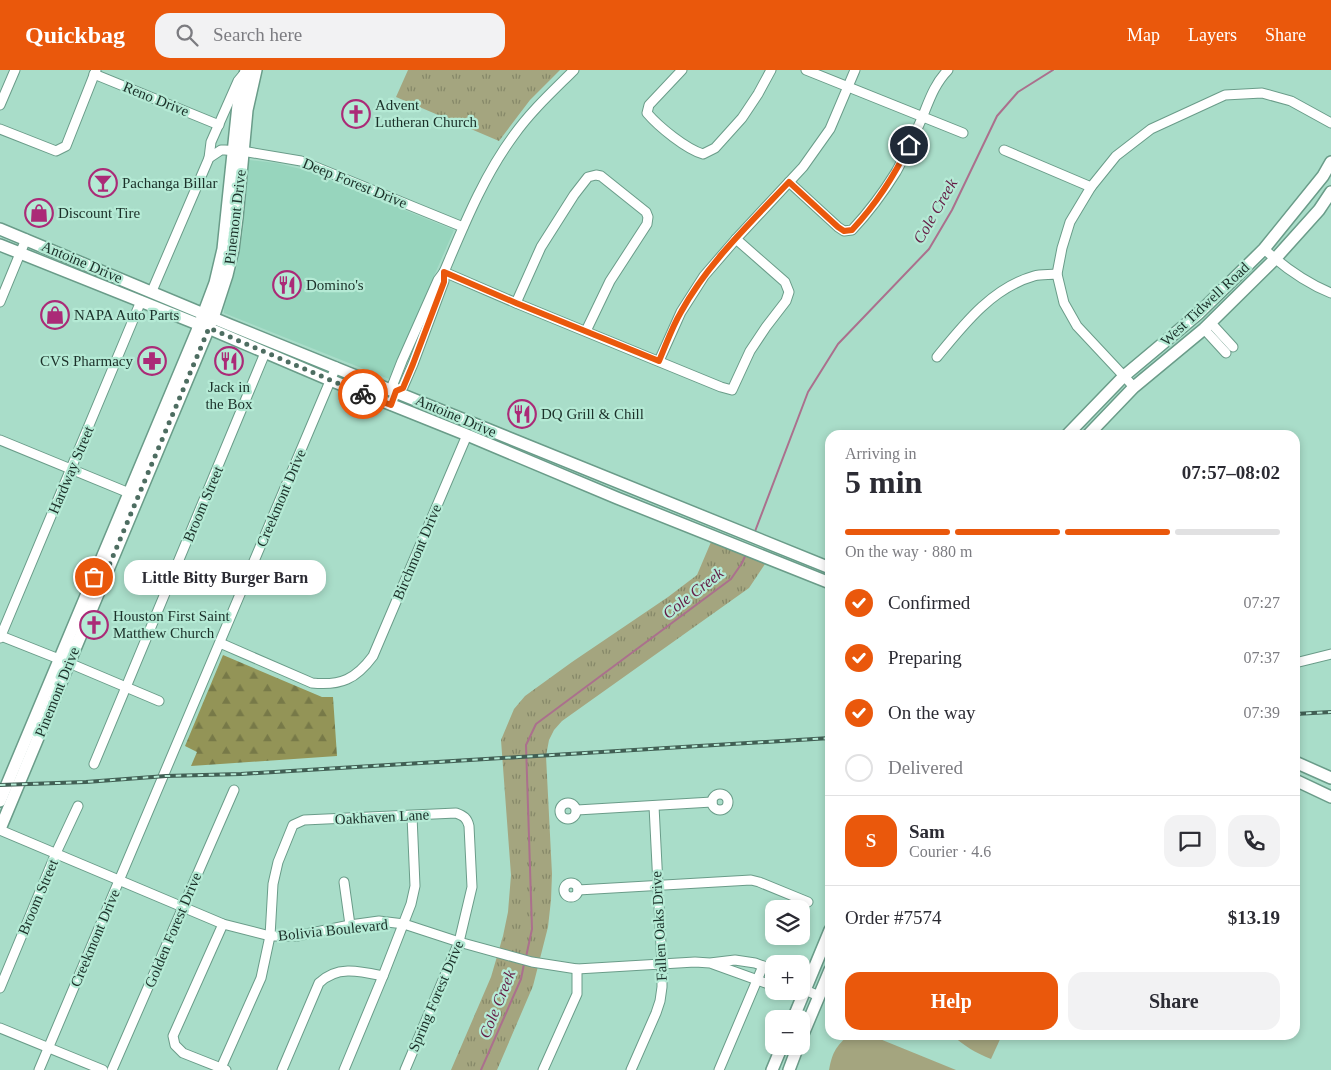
<!DOCTYPE html>
<meta charset="utf-8">
<style>
:root{--surface:#fff;--page:#f2f2f3;--text:#2b2b33;--muted:#7c7c81;--line:#e1e1e2;--accent:#ea580c}
body{margin:0;font-family:"Times New Roman",serif;background:var(--page);color:var(--text);height:100vh;display:flex;flex-direction:column;font-size:19px;white-space:nowrap}
*{box-sizing:border-box;margin:0}
p{font-size:16px;color:var(--muted)}
.icon{flex:none;width:28px;height:28px;fill:none;stroke:currentColor;stroke-width:2;stroke-linecap:round;stroke-linejoin:round}
.map{position:relative;flex:1;overflow:hidden}
.drawer{position:absolute;left:825px;top:360px;width:475px;height:610px;display:flex;flex-direction:column;background:var(--surface);border-radius:15px;box-shadow:0 2px 8px #0003}
.drawer>*{flex:none}
.controls{position:absolute;left:765px;top:830px;display:grid;gap:10px}
.controls a{display:grid;place-items:center;width:45px;height:45px;border-radius:10px;background:var(--surface);box-shadow:0 2px 8px #0003;font-size:25px}
.pin{position:absolute;display:grid;place-items:center;width:42px;height:42px;color:#fff;margin:-21px;border:2px solid #fff;border-radius:50%;box-shadow:0 1px 5px #0007}
.courier{position:absolute;display:grid;place-items:center;width:50px;height:50px;margin:-25px;border:4px solid #ea580c;border-radius:50%;background:#fff;color:#222;box-shadow:0 1px 6px #0007}
.bubble{position:absolute;height:35px;border-radius:15px;background:var(--surface);box-shadow:0 2px 8px #0003;font-size:16px;font-weight:700;line-height:35px;text-align:center}
.head em{font-style:normal;font-weight:700}
.head div{display:flex;flex-direction:column-reverse}
.head{display:flex;align-items:center;justify-content:space-between;height:85px;padding:0 20px}
h1{font-size:32px;font-weight:700;line-height:38px}
.bar{display:grid;grid-template-columns:repeat(4,1fr);gap:8px 5px;align-content:center;height:60px;padding:0 20px}
.bar i{height:6px;border-radius:4px;background:var(--line)}
.bar .selected{background:var(--accent)}
.bar p{grid-column:span 4}
.line{display:flex;align-items:center;gap:12px;padding:0 20px;border-top:1px solid var(--line)}
.line div{flex:1}
.round{display:grid;place-items:center;flex:none;width:52px;height:52px;border-radius:15px;background:var(--page)}
ol{padding:0 20px;list-style:none}
li{display:flex;align-items:center;gap:15px;height:55px}
li p{margin-inline-start:auto}
li .icon{padding:5px;border-radius:50%;background:var(--accent);color:#fff;stroke-width:4}
li:last-child{color:var(--muted)}
li i{width:28px;height:28px;border:2px solid var(--line);border-radius:50%}
.cta{display:flex;gap:10px;margin-top:auto;padding:10px 20px}
.cta a{flex:1;height:58px;border-radius:15px;background:var(--accent);color:#fff;font-size:20px;font-weight:700;line-height:58px;text-align:center}
.cta a+a{background:var(--page);color:var(--text)}
header{display:flex;align-items:center;gap:30px;box-sizing:border-box;height:70px;padding:0 25px;background:var(--accent);color:#fff}
header strong{font-size:24px}
nav{display:flex;gap:28px;margin-inline-start:auto;font-size:18px}
.search{width:350px;height:45px;background:var(--page);display:flex;align-items:center;gap:12px;box-sizing:border-box;padding:0 18px;border-radius:15px;color:var(--muted);font-size:19px}
.map>svg:first-child{display:block}
</style>
<header>
<strong>Quickbag</strong>
<div class="search"><svg class="icon" aria-label="search" viewBox="0 0 24 24"><circle cx="10" cy="10" r="6"/><path d="M15 15l6 6"/></svg>Search here</div>
<nav><a>Map</a><a>Layers</a><a>Share</a></nav>
</header>
<div class="map">
<svg width="1331" height="1000" viewBox="0 0 1331 1000">
<defs>
<pattern id="grass-tufts" width="24" height="20" patternUnits="userSpaceOnUse" patternTransform="scale(1.25)"><rect width="24" height="20" fill="#a4a57f"/><path d="M3 7l-1-3M5 7V3M7 7l1-3M15 17l-1-3M17 17v-4M19 17l1-3" fill="none" stroke="#858768"/></pattern>
<pattern id="forest-firs" width="22" height="20" patternUnits="userSpaceOnUse" patternTransform="scale(1.25)"><rect width="22" height="20" fill="#939457"/><path d="M5 1l3.5 6h-7zM16 11l3.5 6h-7z" fill="#777948"/></pattern>
</defs>
<rect width="100%" height="100%" fill="#a9ddc9"/>
<polygon fill="#97d5bd" points="249,90 276,93 305,100 454,160 389,309 224,243 224,238 237,196 243,161"/>
<g fill="url(#grass-tufts)">
<polygon points="408,0 560,0 530,30 499,71 396,27"/>
<polygon points="711,472 765,494 749,518 562,651 554,660 549,670 546,686 552,804 551,830 548,857 533,916 497,1000 451,1000 491,907 503,866 508,842 511,805 501,670 514,639 525,626 572,592 668,527 697,505"/>
</g>
<polygon fill="url(#forest-firs)" points="223,585 322,627 333,627 337,686 191,696 197,682 185,676"/>
<g fill="#a4a57f">
<path d="M849,965H870L956,1000H829C832,983 836,976 849,965Z"/>
<path d="M952,965H1002L991,989C976,983 964,976 952,965Z"/>
</g>
<g fill="none" stroke-linecap="round" stroke-linejoin="round">
<g stroke="#ab708d" stroke-width="2">
<polyline points="754,464 808,322 838,274 929,179 952,140 997,46 1018,22 1053,0"/>
<polyline points="526,887 532,859 526,675 536,654 731,509 742,493 746,484"/>
<polyline points="481,1000 521,909 524,894"/>
</g>
<defs>
<g id="minor">
<path d="M682,0L649,35L647,43C659,57 686,79 703,84L715,78L742,48L758,24L771,0"/>
<polyline points="806,0 963,63"/>
<polyline points="94,4 219,55"/>
<polyline points="0,35 15,0"/>
<polyline points="0,59 56,81 66,76 96,0"/>
<polyline points="1004,80 1091,117"/>
<polyline points="209,88 211,72 238,11 243,5"/>
<path d="M789,112L838,157L844,161L852,160C868,143 883,123 896,102C904,88 910,72 918,57C927,38 932,16 948,0"/>
<path d="M1264,179C1284,197 1306,213 1331,223"/>
<polyline points="444,202 516,233 721,317 732,320 750,281 766,257 786,231 789,222 785,212 736,169"/>
<polyline points="152,221 209,88 221,80 225,80 248,82 301,91 463,157"/>
<polyline points="0,232 26,169"/>
<polyline points="516,233 541,177 574,125 588,107 596,105 601,106 646,142 648,147 647,154 610,211 586,261"/>
<polyline points="1211,253 1233,277"/>
<polyline points="1204,259 1226,283"/>
<path d="M937,287C964,254 992,218 1034,206C1041,204 1050,205 1057,204"/>
<polyline points="659,291 681,242 704,206 736,169 803,97 830,59 855,0"/>
<polyline points="1134,317 1077,256 1064,233 1057,204 1062,178 1070,152 1091,117 1116,86 1151,59 1225,25 1262,23 1291,31 1331,53"/>
<path d="M396,321L393,314L402,291L438,210L444,202C464,155 483,107 514,65C531,41 553,21 574,0"/>
<polyline points="391,335 396,321 403,317 413,294 444,211 444,202"/>
<polyline points="0,370 134,425"/>
<polyline points="1,566 69,593 159,631"/>
<polyline points="0,568 141,231"/>
<path d="M220,573L312,613C341,616 356,609 373,586L467,365"/>
<polyline points="1295,593 1331,584"/>
<polyline points="94,694 265,283"/>
<circle cx="720" cy="732" r="8"/>
<circle cx="568" cy="741" r="8"/>
<polyline points="577,740 712,732"/>
<polyline points="0,760 223,854 270,866 297,866 350,855 379,851 404,854 459,872 532,892 577,899 695,892 710,893 735,890 755,893 774,900"/>
<polyline points="344,812 350,855"/>
<circle cx="571" cy="820" r="7"/>
<polyline points="578,820 751,810 759,812 808,832"/>
<polyline points="223,854 173,966 175,975 183,983 226,1000"/>
<polyline points="713,894 774,916"/>
<polyline points="0,918 56,783 78,736"/>
<polyline points="788,921 794,924 805,920 819,926"/>
<polyline points="0,958 103,1000"/>
<path d="M221,998L261,908L270,866L273,814L278,792L293,755L304,750L456,743C464,746 467,748 469,756L472,817L459,872L405,1000"/>
<polyline points="39,1000 336,297"/>
<polyline points="112,1000 234,720"/>
<path d="M282,1000L319,913C337,895 360,901 383,906"/>
<polyline points="344,1000 383,906 411,834 415,816 412,746"/>
<polyline points="543,1000 577,924 577,899"/>
<polyline points="631,1000 656,943 660,931 662,917 662,895 654,736"/>
<polyline points="719,1000 763,896"/>
</g>
<g id="major">
<polyline points="0,159 230,255 830,498"/>
<polyline points="0,175 215,261 330,310 467,365 617,428 830,513"/>
<polyline points="1067,365 1124,306 1198,244 1264,179 1323,106 1331,92"/>
<polyline points="1088,365 1134,317 1204,259 1275,189 1319,140 1331,122"/>
<polyline points="1295,692 1331,708"/>
<polyline points="1295,710 1331,727"/>
<polyline points="0,731 197,261 215,213 223,179 238,35 246,0"/>
<polyline points="0,759 213,248 227,205 233,180 237,148 247,40 256,0"/>
<polyline points="793,949 830,860"/>
<polyline points="801,969 830,900"/>
<polyline points="772,1000 782,976"/>
<polyline points="789,1000 798,976"/>
</g>
</defs>
<use href="#minor" stroke="#6a9c89" stroke-width="11"/>
<use href="#major" stroke="#6a9c89" stroke-width="14"/>
<use href="#minor" stroke="#fff" stroke-width="9"/>
<use href="#major" stroke="#fff" stroke-width="11"/>
<defs>
<g id="rail">
<polyline points="1295,644 1331,642"/>
<polyline points="0,715 86,712 166,706 241,704 830,668"/>
</g>
</defs>
<use href="#rail" stroke="#415f54" stroke-width="4"/>
<use href="#rail" stroke="#b5ead5" stroke-width="2" stroke-dasharray="5.5" stroke-linecap="butt"/>
</g>
<g fill="none" stroke-linecap="round" stroke-linejoin="round">
<polyline stroke="#4d6d61" stroke-width="5" stroke-dasharray="0 9" points="94,507 103,510 209,258 363,324"/>
<path stroke="#ea580c" stroke-width="6" d="M363,324L391,335L396,321L403,318L413,294L444,212V202L516,233L659,291C666,275 672,257 681,242C707,194 752,151 789,112L838,157L844,161L852,160C876,134 894,107 909,75"/>
</g>
<defs>
<symbol id="church-ring" viewBox="-11 -11 22 22"><circle r="9.5" fill="#b5ead5" stroke="#ab2a77" stroke-width="1.5"/><path d="M-1.2-6h2.4v3.5h3.3v2.4h-3.3V6h-2.4V-.1h-3.3v-2.4h3.3Z" fill="#ab2a77"/></symbol>
<symbol id="bar-ring" viewBox="-11 -11 22 22"><circle r="9.5" fill="#b5ead5" stroke="#ab2a77" stroke-width="1.5"/><path d="M-6-5H6L.8 .8V4.5H3.5V6h-7V4.5H-.8V.8Z" fill="#ab2a77"/></symbol>
<symbol id="shop-ring" viewBox="-11 -11 22 22"><circle r="9.5" fill="#b5ead5" stroke="#ab2a77" stroke-width="1.5"/><path d="M-5-2.5h2.3a2.7 3.5 0 0 1 5.4 0H5L5.5 6h-11ZM-1.5-2.5h3a1.5 2.3 0 0 0-3 0Z" fill="#ab2a77"/></symbol>
<symbol id="restaurant-ring" viewBox="-11 -11 22 22"><circle r="9.5" fill="#b5ead5" stroke="#ab2a77" stroke-width="1.5"/><path d="M-5-6h1v4h1v-4h1v4h1v-4h1v5L-1.5 .5V6h-2V.5L-5-1ZM5-6V6H3V1.5H1.5Q1.5-4 5-6Z" fill="#ab2a77"/></symbol>
<symbol id="pharmacy-ring" viewBox="-11 -11 22 22"><circle r="9.5" fill="#b5ead5" stroke="#ab2a77" stroke-width="1.5"/><path d="M-2-6h4v4h4v4h-4v4h-4v-4h-4v-4h4Z" fill="#ab2a77"/></symbol>
</defs>
<g fill-rule="evenodd">
<use href="#church-ring" x="340" y="28" width="32" height="32"/>
<use href="#bar-ring" x="87" y="97" width="32" height="32"/>
<use href="#shop-ring" x="23" y="127" width="32" height="32"/>
<use href="#restaurant-ring" x="271" y="199" width="32" height="32"/>
<use href="#shop-ring" x="39" y="229" width="32" height="32"/>
<use href="#pharmacy-ring" x="136" y="275" width="32" height="32"/>
<use href="#restaurant-ring" x="213" y="275" width="32" height="32"/>
<use href="#restaurant-ring" x="506" y="328" width="32" height="32"/>
<use href="#church-ring" x="78" y="539" width="32" height="32"/>
</g>
<g text-anchor="middle" dominant-baseline="central" stroke-width="4.5" stroke-linejoin="round" paint-order="stroke">
<g font-size="15" fill="#1b3029" stroke="#b5ead5">
<text transform="translate(156 29) rotate(22)">Reno Drive</text>
<text transform="translate(355 113) rotate(22)">Deep Forest Drive</text>
<text transform="translate(235 147) rotate(-83)">Pinemont Drive</text>
<text transform="translate(82 192) rotate(23)">Antoine Drive</text>
<text transform="translate(1205 234) rotate(-43)">West Tidwell Road</text>
<text transform="translate(456 346) rotate(23)">Antoine Drive</text>
<text transform="translate(71 400) rotate(-67)">Hardway Street</text>
<text transform="translate(281 428) rotate(-67)">Creekmont Drive</text>
<text transform="translate(203 434) rotate(-67)">Broom Street</text>
<text transform="translate(417 482) rotate(-67)">Birchmont Drive</text>
<text transform="translate(57 622) rotate(-68)">Pinemont Drive</text>
<text transform="translate(382 747) rotate(-3)">Oakhaven Lane</text>
<text transform="translate(38 827) rotate(-67)">Broom Street</text>
<text transform="translate(659 856) rotate(-93)">Fallen Oaks Drive</text>
<text transform="translate(173 860) rotate(-67)">Golden Forest Drive</text>
<text transform="translate(333 860) rotate(-6)">Bolivia Boulevard</text>
<text transform="translate(95 868) rotate(-67)">Creekmont Drive</text>
<text transform="translate(436 926) rotate(-67)">Spring Forest Drive</text>
</g>
<g font-size="15" fill="#1b3029" stroke="#b5ead5" text-anchor="start">
<text x="375" y="35">Advent<tspan x="375" dy="17">Lutheran Church</tspan></text>
<text x="122" y="113">Pachanga Billar</text>
<text x="58" y="143">Discount Tire</text>
<text x="306" y="215">Domino's</text>
<text x="74" y="245">NAPA Auto Parts</text>
<text x="133" y="291" text-anchor="end">CVS Pharmacy</text>
<text x="229" y="317" text-anchor="middle">Jack in<tspan x="229" dy="17">the Box</tspan></text>
<text x="541" y="344">DQ Grill &amp; Chill</text>
<text x="113" y="546">Houston First Saint<tspan x="113" dy="17">Matthew Church</tspan></text>
</g>
<g font-size="16" font-style="italic" fill="#651d46" stroke="#b5ead5">
<text transform="translate(935 141) rotate(-60)">Cole Creek</text>
<text transform="translate(693 523) rotate(-38)">Cole Creek</text>
<text transform="translate(497 934) rotate(-68)">Cole Creek</text>
</g>
</g>
</svg>
<div class="controls">
<a><svg class="icon" aria-label="layers" viewBox="0 0 24 24"><path d="M12 4l9 5-9 5-9-5zM3 14l9 5 9-5"/></svg></a>
<a>+</a>
<a>−</a>
</div>
<div class="pin" style="left:94px;top:507px;background:#ea580c"><svg class="icon" aria-label="bag" viewBox="0 0 24 24"><path d="M5 8h14l-1 12H6zM9 8a3 3 0 0 1 6 0"/></svg></div>
<div class="pin" style="left:909px;top:75px;background:#1f2937"><svg class="icon" aria-label="home" viewBox="0 0 24 24"><path d="M3 11l9-7 9 7M6 9v11h12V9"/></svg></div>
<div class="courier" style="left:363px;top:324px"><svg class="icon" aria-label="bike" viewBox="0 0 24 24"><circle cx="6" cy="16" r="4"/><circle cx="18" cy="16" r="4"/><path d="M6 16l4-8h5l3 8M10 8l3 8H6M13 5h3"/></svg></div>
<div class="bubble" style="left:124px;top:490px;width:202px">Little Bitty Burger Barn</div>
<section class="drawer">
<div class="head"><div><h1>5 min</h1><p>Arriving in</p></div><em>07:57–08:02</em></div>
<div class="bar"><i class="selected"></i><i class="selected"></i><i class="selected"></i><i></i><p>On the way · 880 m</p></div>
<ol>
<li><svg class="icon" aria-label="check" viewBox="0 0 24 24"><path d="M5 12l5 5 9-10"/></svg>Confirmed<p>07:27</p></li>
<li><svg class="icon" aria-label="check" viewBox="0 0 24 24"><path d="M5 12l5 5 9-10"/></svg>Preparing<p>07:37</p></li>
<li><svg class="icon" aria-label="check" viewBox="0 0 24 24"><path d="M5 12l5 5 9-10"/></svg>On the way<p>07:39</p></li>
<li><i></i>Delivered</li>
</ol>
<div class="line" style="height:90px"><b class="round" style="background:var(--accent);color:#fff">S</b><div><b>Sam</b><p>Courier · 4.6</p></div><a class="round"><svg class="icon" aria-label="chat" viewBox="0 0 24 24"><path d="M4 5h16v11H9l-5 4z"/></svg></a><a class="round"><svg class="icon" aria-label="phone" viewBox="0 0 24 24"><path d="M5 4h4l2 5-3 2q2 4 5 5l2-3 5 2v4C11 20 4 13 5 4z"/></svg></a></div>
<div class="line" style="height:65px"><div>Order #7574</div><b>$13.19</b></div>
<div class="cta"><a>Help</a><a>Share</a></div>
</section>
</div>
